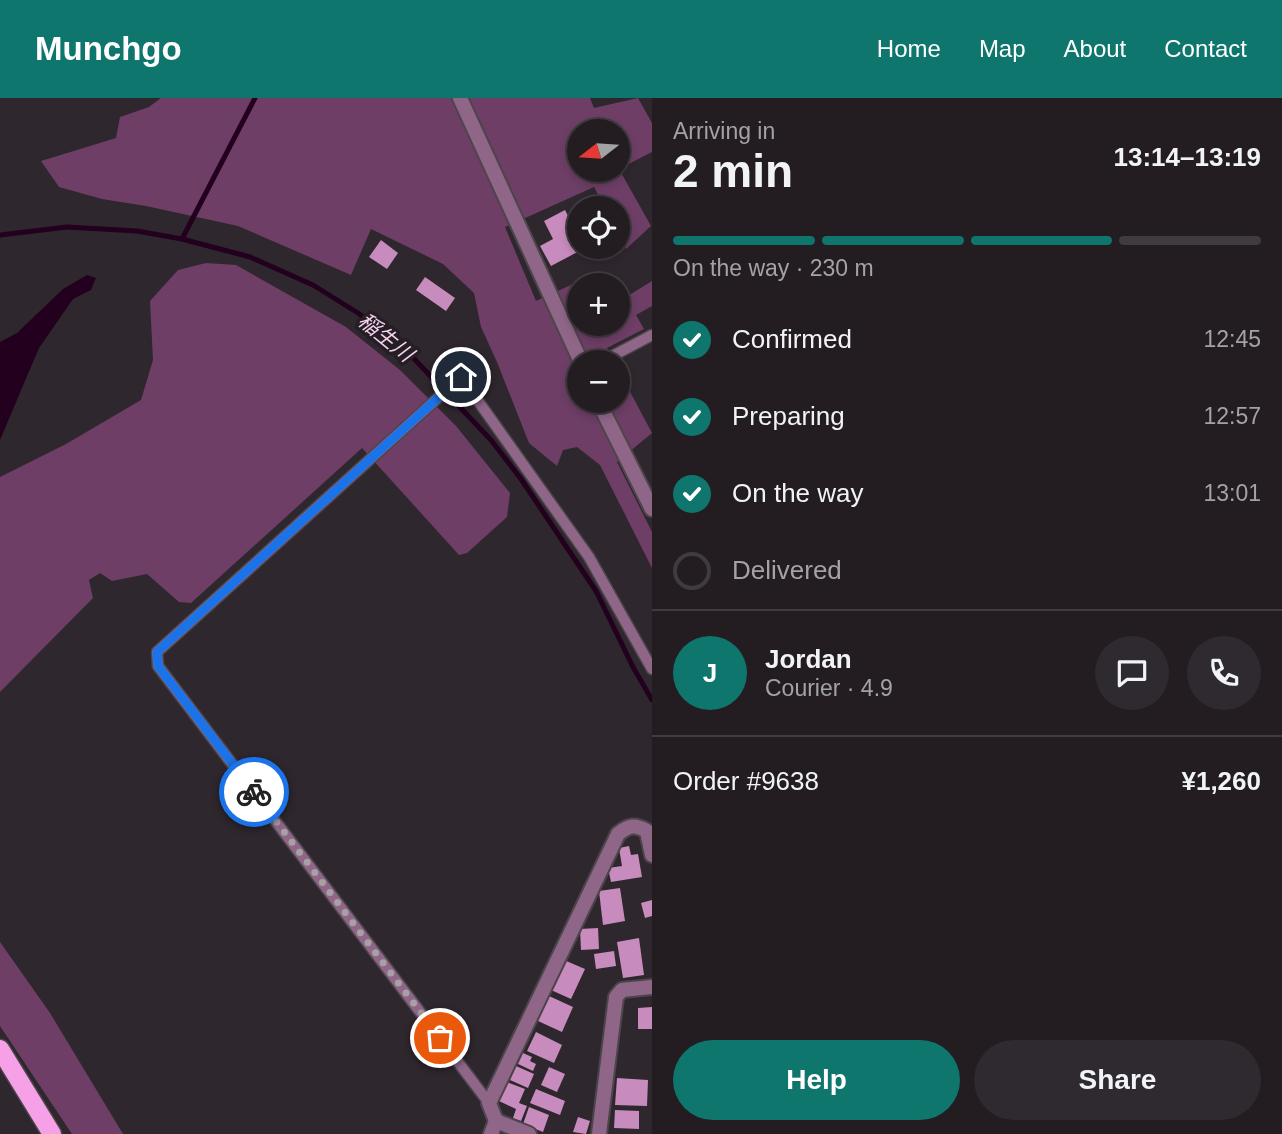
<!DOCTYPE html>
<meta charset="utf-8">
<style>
:root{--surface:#231d22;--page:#2f2a2f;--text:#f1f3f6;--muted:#a3a2a5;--line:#403b40;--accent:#0f766e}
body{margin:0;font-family:Helvetica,"Noto Sans JP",sans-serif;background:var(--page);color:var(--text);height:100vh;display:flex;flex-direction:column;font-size:26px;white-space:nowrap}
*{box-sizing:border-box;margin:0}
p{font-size:23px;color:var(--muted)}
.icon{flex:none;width:38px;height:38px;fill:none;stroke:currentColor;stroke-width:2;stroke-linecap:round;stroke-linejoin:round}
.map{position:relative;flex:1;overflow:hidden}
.panel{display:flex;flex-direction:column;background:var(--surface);width:630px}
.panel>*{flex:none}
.needle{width:46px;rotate:253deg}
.fabs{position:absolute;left:567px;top:21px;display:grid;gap:14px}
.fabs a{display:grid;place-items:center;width:63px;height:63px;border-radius:50%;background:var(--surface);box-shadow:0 4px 10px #0003,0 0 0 2px var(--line);font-size:35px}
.pin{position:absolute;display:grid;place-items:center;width:60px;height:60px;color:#fff;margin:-30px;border:4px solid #fff;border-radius:50%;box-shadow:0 2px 7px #0007}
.courier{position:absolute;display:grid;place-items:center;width:70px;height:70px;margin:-35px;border:5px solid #1a73e8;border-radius:50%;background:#fff;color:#222;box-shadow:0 2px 9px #0007}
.head em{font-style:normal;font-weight:700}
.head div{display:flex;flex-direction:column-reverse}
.head{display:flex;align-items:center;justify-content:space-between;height:119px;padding:0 21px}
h1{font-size:46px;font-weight:700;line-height:52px}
.bar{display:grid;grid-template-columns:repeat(4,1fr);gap:10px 7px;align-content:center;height:84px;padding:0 21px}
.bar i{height:9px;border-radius:5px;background:var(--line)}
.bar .selected{background:var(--accent)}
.bar p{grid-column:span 4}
.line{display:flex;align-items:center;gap:18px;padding:0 21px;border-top:2px solid var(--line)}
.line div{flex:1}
.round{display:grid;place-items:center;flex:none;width:74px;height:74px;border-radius:37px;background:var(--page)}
ol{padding:0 21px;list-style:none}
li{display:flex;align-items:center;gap:21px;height:77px}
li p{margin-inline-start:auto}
li .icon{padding:7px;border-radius:50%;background:var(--accent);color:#fff;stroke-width:4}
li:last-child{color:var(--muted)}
li i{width:38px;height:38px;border:4px solid var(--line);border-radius:50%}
.primary-button{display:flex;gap:14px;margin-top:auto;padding:14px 21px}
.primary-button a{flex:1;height:80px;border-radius:42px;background:var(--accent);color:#fff;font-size:28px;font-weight:700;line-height:80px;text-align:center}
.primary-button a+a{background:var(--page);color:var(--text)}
header{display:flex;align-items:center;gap:42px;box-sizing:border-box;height:98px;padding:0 35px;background:var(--accent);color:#fff}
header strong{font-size:33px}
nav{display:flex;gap:38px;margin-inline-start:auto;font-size:24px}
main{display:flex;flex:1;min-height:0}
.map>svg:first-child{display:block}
</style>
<header>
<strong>Munchgo</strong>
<nav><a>Home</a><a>Map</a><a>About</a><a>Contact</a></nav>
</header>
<main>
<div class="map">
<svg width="652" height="1036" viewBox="0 0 652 1036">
<rect width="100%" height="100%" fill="#2f272e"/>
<g fill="#6e3e66" fill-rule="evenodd">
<path d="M161,0H590L594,10L638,0L652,25V54L619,71L651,128L626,151L618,135V110H605L594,89L505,129L536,203L573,186L579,199V226H618V204L652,183V208L636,217L644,231L607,250L614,264H579V303H618V271L652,335L617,364L652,434V470L600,367L577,349L563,352L557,368L529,345L497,264L481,229L474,195L443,166L371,131L351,177L238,128L146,108L102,101L59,89L41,63L116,40L120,19L149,9ZM579,33H618V72H579Z"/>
<polygon points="206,165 236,167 346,229 400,272 456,328 510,395 507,419 467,455 459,457 362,350 191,505 179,504 147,476 112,483 100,475 89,482 93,500 0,594 0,379 66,346 141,302 153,262 150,203 178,172"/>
<polygon points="0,844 50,915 123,1036 72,1036 0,928"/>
</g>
<polygon fill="#22001e" points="87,177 96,180 91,192 73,201 39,250 0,342 0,244 17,235 63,191"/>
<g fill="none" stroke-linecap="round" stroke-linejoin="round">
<g stroke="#22001e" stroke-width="5">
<polyline points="0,137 67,129 137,133 182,141 250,159 313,187 358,215 402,248 491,342 521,381 596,493 633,569 652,602"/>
<polyline points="182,141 255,0"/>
</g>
</g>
<g fill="#c88bbd">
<polygon points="565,112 579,139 579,149 587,149 551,168 540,148 553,141 544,123"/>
<polygon points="381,142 398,155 387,171 369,159"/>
<polygon points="425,179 455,200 446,213 416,192"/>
<polygon points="629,748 631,757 638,756 642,779 611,784 608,770 622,768 619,750"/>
<polygon points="620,790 625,823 603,827 599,793"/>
<polygon points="652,802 652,818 645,820 641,805"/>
<polygon points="598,830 599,851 581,852 580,831"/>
<polygon points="639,840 644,877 623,880 617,844"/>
<polygon points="614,853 616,868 596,871 594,856"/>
<polygon points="564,862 585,871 571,901 551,892"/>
<polygon points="549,898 573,909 562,934 538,923"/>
<polygon points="652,909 652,931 638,931 638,910"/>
<polygon points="536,934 562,947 554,965 527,953"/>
<polygon points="523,955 532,959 530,963 536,966 533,973 518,966"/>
<polygon points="516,968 534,976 528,990 510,982"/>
<polygon points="549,969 565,976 557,994 541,987"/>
<polygon points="617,980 648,982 647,1008 615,1007"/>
<polygon points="507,984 525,991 519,1005 527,1008 521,1023 513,1020 516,1011 499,1003"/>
<polygon points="536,991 565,1003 560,1017 530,1005"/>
<polygon points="529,1009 549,1017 543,1034 523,1026"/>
<polygon points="615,1012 639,1013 639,1031 614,1030"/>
<polygon points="578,1019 590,1023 586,1036 573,1034"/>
</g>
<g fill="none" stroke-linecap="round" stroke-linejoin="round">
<defs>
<g id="lane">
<polyline points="601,264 652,237"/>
<polyline points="489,1005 158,568 157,554 461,279 589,459 652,571"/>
</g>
<g id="street">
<polyline points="460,0 581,264"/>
<polyline points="598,303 652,411"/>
<path d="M496,1023L489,1005L618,736C629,727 635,726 647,733L652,757"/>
<polyline points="491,1036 496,1023 529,1036"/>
<polyline points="599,1036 616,899 622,892 652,889"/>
</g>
<polyline id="primary" points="0,951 52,1036"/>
</defs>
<use href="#lane" stroke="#4c454b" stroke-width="13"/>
<use href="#street" stroke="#4c454b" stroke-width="18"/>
<use href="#primary" stroke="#4c454b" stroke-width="21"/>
<use href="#lane" stroke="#8f6688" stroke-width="10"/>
<use href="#street" stroke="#8f6688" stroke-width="14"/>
<use href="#primary" stroke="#f5a0e7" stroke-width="18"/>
</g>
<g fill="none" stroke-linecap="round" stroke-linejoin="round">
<polyline stroke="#a7a1a6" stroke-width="7" stroke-dasharray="0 12.6" points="254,694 440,940"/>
<polyline stroke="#1a73e8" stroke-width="9" points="254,694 158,568 157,554 461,279"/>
</g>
<g text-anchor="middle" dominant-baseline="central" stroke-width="7" stroke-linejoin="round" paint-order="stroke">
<g font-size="21" font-style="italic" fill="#f6d4ef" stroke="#251e24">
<text transform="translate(386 239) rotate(39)">稲生川</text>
</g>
</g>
</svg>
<div class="fabs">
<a><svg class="needle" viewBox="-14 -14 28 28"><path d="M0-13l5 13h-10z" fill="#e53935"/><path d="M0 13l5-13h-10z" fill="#a3a2a5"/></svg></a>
<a><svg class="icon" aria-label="locate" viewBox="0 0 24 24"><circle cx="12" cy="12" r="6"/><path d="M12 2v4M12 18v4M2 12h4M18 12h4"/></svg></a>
<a>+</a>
<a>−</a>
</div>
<div class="pin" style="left:440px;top:940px;background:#ea580c"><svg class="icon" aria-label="bag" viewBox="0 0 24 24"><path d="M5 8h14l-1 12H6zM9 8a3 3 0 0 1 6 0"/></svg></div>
<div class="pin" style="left:461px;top:279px;background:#1f2937"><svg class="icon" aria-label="home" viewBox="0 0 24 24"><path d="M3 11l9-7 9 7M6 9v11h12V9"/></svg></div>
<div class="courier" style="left:254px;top:694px"><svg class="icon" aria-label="bike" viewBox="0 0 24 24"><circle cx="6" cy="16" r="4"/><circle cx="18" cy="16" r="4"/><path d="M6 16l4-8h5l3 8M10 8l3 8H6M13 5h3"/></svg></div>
</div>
<section class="panel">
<div class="head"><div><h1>2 min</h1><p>Arriving in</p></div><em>13:14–13:19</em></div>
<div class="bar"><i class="selected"></i><i class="selected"></i><i class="selected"></i><i></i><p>On the way · 230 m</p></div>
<ol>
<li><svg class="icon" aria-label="check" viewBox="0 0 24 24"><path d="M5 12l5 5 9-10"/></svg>Confirmed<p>12:45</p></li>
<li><svg class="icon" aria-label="check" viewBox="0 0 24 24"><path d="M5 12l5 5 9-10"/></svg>Preparing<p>12:57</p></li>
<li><svg class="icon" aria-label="check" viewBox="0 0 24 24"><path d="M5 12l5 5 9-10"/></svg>On the way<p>13:01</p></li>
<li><i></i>Delivered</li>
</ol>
<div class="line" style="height:126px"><b class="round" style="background:var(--accent);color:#fff">J</b><div><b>Jordan</b><p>Courier · 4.9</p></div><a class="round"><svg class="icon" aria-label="chat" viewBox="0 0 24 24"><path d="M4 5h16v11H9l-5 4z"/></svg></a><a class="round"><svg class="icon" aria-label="phone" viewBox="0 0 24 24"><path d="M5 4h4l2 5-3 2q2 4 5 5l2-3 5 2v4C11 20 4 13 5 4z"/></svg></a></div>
<div class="line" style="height:91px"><div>Order #9638</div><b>¥1,260</b></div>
<div class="primary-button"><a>Help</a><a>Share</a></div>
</section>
</main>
